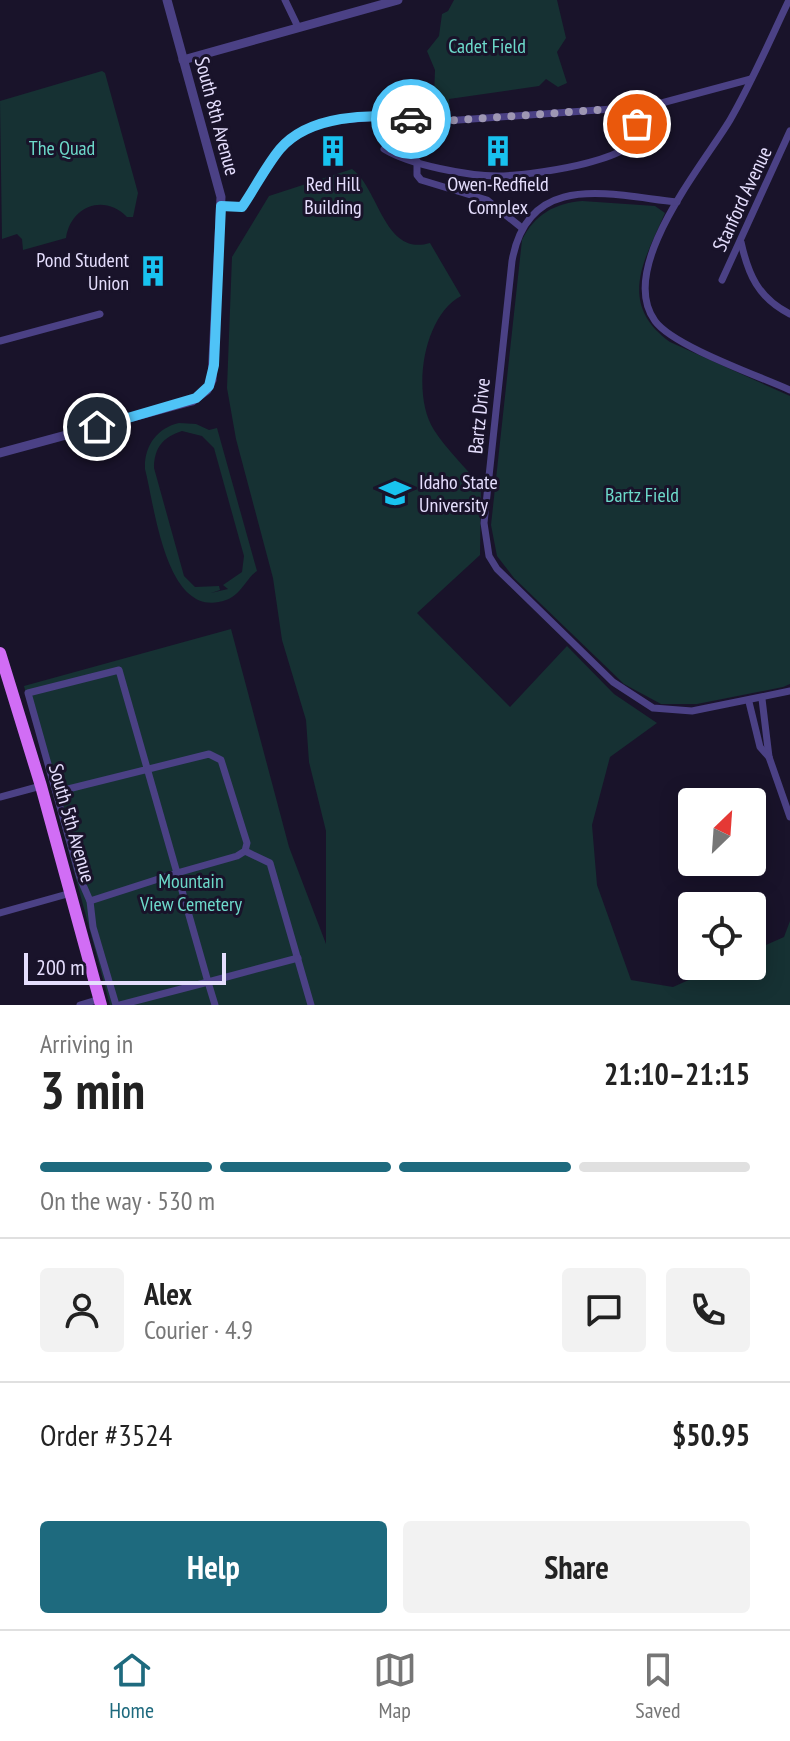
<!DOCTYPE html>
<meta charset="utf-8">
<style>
:root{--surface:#fff;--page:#f2f2f2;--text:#222;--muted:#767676;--line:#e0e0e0;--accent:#1e6a7e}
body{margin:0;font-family:"PT Sans Narrow",sans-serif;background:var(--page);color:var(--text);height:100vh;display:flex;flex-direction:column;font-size:30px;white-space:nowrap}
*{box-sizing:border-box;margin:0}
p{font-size:26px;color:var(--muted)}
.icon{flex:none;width:44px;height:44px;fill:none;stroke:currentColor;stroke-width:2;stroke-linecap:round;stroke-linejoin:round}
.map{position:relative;height:1005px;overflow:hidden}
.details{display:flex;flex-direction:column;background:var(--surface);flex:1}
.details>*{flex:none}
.needle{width:52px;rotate:25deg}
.fabs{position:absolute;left:678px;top:788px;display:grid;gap:16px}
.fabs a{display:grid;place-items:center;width:88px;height:88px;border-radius:8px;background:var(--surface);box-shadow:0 4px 20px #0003;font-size:40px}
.scale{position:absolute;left:24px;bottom:20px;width:202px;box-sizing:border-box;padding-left:8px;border:4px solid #e5defd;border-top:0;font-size:22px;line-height:28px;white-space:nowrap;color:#e5defd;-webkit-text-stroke:6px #19132a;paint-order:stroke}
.pin{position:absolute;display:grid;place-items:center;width:68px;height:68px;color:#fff;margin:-34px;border:4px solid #fff;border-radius:50%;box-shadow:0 2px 8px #0007}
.courier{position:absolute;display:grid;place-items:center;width:80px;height:80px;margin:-40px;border:6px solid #4fc3f7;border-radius:50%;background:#fff;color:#222;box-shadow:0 2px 10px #0007}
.head em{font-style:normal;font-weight:600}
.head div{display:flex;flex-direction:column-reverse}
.head{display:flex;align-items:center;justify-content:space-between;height:136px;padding:0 40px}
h1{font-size:52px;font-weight:600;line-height:60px}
.bar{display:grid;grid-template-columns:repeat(4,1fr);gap:12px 8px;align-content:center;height:96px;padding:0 40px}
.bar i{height:10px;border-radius:6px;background:var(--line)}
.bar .on{background:var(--accent)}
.bar p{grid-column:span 4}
.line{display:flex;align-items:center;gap:20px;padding:0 40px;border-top:2px solid var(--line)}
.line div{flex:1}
.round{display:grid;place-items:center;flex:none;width:84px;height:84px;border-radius:8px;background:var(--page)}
.primary-button{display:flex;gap:16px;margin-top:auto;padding:16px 40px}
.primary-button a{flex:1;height:92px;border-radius:8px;background:var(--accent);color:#fff;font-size:32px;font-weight:600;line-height:92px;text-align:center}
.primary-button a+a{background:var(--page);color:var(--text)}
.tab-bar{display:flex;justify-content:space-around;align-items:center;height:112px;border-top:2px solid var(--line);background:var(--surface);font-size:22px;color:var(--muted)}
.tab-bar a{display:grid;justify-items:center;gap:4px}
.tab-bar .on{color:var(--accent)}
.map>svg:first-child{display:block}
</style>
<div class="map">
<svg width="790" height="1005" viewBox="0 0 790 1005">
<rect width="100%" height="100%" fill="#19132a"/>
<g fill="#163133" fill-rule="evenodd">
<polygon points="454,0 557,0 566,38 557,52 567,83 558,87 546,79 539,86 449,99 450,109 441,113 434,97 435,70 427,51 439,36 442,14 448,11"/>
<path d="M102,71L105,73L138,193L133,217H127C105,194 71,205 66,238L23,250L22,239L17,234L2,239L0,101Z"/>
<path d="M352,169C379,188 384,257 430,243L461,296C423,316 411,394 434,430C447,450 466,468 481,486L480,555L417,613L510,707L567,646L614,694L657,723L610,757L592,825L597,885L631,980L673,987L720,966H752V951L784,937L790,921V1005H110L24,686L231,629L289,847L326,944V831L309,762L306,720L282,640L273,578L236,439L227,388L232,257L269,196Z"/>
<path d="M582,201L655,206L665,213C644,261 617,303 670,342L790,396V684L783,687L697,704H661L624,684L514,578L497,556L491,525L522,240C534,215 555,203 582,201Z"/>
<path d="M179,423L196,424L209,430L217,428L257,571C246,578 242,594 226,600C166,622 155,507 145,469C144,446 157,428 179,423ZM182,431L202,436L214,448L244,556L242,572L223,585L228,589L211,593L220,590L219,586L195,587L184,576L154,468C154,448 163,437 182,431Z"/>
</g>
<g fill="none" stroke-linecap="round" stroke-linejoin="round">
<g stroke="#4b4185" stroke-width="7">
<polyline points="285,0 298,27"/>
<path d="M789,0C770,40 752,82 730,120C703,165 616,268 655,321C673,346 759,376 790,390"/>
<path d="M384,149C410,165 468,176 498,176C524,176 637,162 638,133C638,124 636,117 628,112"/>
<polyline points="417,161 417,175 421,180 487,200 522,228"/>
<path d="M677,202C610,195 528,170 512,261L484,523L489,556L497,569L613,682L653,708L692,711L790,691"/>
<polyline points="221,206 242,207 281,148 302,132 329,121 380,117 431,122 612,109 628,112 751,79"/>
<path d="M741,242C748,274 758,298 790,314"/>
<polyline points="722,280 790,131"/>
<polyline points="0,341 100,314"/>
<polyline points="762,699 769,757 790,817"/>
<polyline points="749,702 760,747 769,757"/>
<polyline points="56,792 209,754 221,760 247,843 245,851 237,856 177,873 119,670 28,693 80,878 90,901 93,927 116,1005"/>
<polyline points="0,797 41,786"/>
<polyline points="245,851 270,863 311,1005"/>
<polyline points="90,901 177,873 208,982 120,1005"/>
<polyline points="0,913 71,893"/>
<polyline points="80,1005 100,999"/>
<polyline points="215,1005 208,982 298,958"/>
</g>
<g stroke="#4b4185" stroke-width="9">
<polyline points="183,60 398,0"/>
<polyline points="0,453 192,401 207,390 212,380 221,197 167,0"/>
</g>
<polyline stroke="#d16df5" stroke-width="12" points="0,653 41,786 101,1005"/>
</g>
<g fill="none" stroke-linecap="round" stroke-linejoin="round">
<polyline stroke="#9e97b3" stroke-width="8" stroke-dasharray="0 14.4" points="411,119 431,122 612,109 628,112 637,124"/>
<path stroke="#4fc3f7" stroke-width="10" d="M97,427L196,398L209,386L214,365L221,206L242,207C255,188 266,166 280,149C309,115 370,113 411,119"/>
</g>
<defs>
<symbol id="building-bare" viewBox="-9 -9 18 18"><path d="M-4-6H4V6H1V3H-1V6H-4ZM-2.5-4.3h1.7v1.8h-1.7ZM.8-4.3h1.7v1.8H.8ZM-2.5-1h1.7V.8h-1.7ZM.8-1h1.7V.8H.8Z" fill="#18c2ef" stroke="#19132a" stroke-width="2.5" paint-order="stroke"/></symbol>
<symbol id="university-bare" viewBox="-9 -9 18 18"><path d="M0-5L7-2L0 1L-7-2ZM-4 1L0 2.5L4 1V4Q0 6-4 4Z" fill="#18c2ef" stroke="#19132a" stroke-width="2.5" paint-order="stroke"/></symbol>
</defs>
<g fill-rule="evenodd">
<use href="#building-bare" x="311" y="129" width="44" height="44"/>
<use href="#building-bare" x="476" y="129" width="44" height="44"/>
<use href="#building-bare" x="131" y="249" width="44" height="44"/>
<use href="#university-bare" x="373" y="471" width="44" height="44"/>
</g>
<g text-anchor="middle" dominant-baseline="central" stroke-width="6" stroke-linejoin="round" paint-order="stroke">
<g font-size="20" fill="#6dd9ca" stroke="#19132a">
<text x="487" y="46">Cadet Field</text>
<text x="62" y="148">The Quad</text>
<text x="642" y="495">Bartz Field</text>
<text x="191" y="881">Mountain<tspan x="191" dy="23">View Cemetery</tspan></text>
</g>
<g font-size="20" fill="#e5defd" stroke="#19132a">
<text transform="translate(217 116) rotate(75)">South 8th Avenue</text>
<text transform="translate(742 199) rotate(-65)">Stanford Avenue</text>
<text transform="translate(479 416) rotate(-84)">Bartz Drive</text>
<text transform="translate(72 823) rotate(74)">South 5th Avenue</text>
</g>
<g font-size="20" fill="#e5defd" stroke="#19132a">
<text x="333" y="184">Red Hill<tspan x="333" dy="23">Building</tspan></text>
<text x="498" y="184">Owen-Redfield<tspan x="498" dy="23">Complex</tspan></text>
<text x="129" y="260" text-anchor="end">Pond Student<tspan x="129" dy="23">Union</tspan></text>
<text x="419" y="482" text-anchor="start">Idaho State<tspan x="419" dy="23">University</tspan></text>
</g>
</g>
</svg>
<div class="fabs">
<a><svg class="needle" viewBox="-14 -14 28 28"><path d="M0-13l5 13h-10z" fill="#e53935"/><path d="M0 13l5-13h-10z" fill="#767676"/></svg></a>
<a><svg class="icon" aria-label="locate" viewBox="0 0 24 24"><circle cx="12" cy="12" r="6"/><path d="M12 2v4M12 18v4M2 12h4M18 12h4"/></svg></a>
</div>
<div class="scale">200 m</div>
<div class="pin" style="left:637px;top:124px;background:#ea580c"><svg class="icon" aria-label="bag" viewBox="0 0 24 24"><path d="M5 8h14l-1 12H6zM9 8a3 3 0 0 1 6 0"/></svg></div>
<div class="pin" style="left:97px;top:427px;background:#1f2937"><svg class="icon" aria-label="home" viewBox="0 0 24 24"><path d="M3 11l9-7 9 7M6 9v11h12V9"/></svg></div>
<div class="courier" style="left:411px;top:119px"><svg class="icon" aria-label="car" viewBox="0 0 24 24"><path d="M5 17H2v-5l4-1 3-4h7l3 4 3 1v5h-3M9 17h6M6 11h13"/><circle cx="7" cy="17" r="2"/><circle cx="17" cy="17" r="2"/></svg></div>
</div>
<section class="details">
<div class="head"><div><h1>3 min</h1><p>Arriving in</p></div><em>21:10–21:15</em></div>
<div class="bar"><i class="on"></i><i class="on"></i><i class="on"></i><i></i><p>On the way · 530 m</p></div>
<div class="line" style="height:144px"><a class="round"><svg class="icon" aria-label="person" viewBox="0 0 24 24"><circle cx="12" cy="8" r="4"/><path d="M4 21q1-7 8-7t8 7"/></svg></a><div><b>Alex</b><p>Courier · 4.9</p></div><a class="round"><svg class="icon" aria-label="chat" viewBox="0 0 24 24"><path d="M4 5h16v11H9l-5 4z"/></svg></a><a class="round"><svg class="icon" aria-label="phone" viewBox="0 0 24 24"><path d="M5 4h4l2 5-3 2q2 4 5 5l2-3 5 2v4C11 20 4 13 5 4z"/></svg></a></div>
<div class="line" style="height:104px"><div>Order #3524</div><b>$50.95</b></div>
<div class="primary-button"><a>Help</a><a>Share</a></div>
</section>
<nav class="tab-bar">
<a class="on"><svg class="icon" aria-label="home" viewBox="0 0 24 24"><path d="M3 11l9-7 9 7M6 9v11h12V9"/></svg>Home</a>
<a><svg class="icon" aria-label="map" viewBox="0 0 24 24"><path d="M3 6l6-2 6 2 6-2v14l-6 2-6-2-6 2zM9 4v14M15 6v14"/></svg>Map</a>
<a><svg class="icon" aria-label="saved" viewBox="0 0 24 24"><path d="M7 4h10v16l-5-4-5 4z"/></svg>Saved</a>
</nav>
